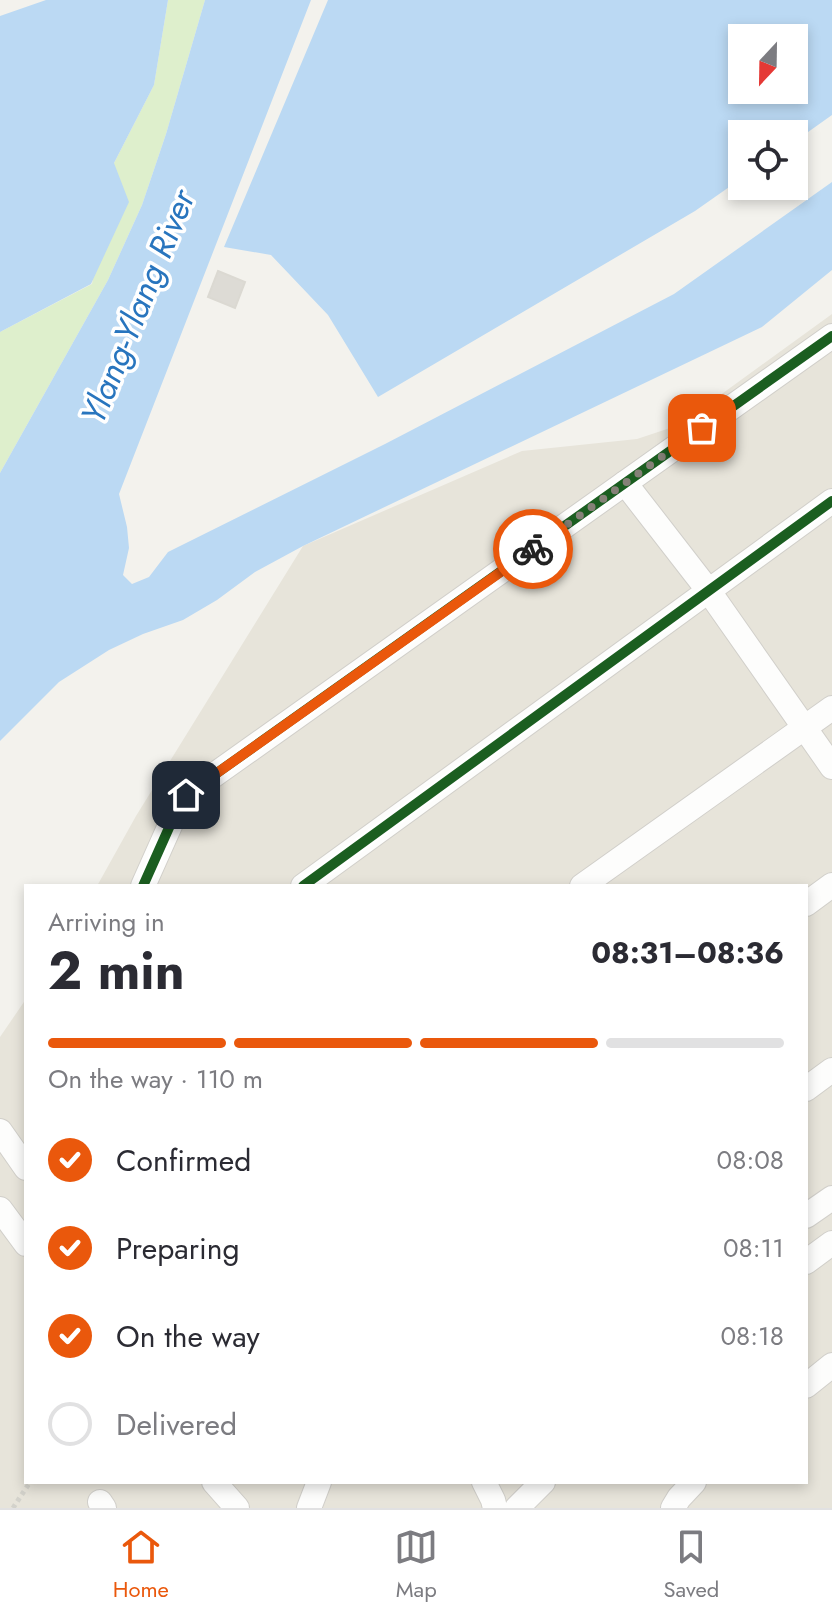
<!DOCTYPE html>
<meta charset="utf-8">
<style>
:root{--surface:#fff;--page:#f7f7f7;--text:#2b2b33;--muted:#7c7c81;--line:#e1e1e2;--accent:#ea580c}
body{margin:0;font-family:Jost,sans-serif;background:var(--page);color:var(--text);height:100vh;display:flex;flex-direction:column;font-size:30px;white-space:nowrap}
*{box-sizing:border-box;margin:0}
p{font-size:26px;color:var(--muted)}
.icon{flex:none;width:44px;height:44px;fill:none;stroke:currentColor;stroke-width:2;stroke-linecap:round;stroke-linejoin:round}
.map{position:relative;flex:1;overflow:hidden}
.drawer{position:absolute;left:24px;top:884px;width:784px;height:600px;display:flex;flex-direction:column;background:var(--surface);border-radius:0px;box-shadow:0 4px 12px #0003}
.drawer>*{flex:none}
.needle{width:52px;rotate:202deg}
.fabs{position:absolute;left:728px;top:24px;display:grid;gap:16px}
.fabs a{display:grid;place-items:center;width:80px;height:80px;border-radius:0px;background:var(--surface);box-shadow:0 4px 12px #0003;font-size:40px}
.pin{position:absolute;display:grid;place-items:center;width:68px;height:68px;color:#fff;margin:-34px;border-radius:16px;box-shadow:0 4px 12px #0006}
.courier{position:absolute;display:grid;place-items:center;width:80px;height:80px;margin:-40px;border:6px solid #ea580c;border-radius:50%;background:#fff;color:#222;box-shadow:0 2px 10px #0007}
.head em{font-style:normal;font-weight:700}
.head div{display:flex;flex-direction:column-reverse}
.head{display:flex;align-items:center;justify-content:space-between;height:136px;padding:0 24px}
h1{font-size:52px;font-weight:700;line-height:60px}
.bar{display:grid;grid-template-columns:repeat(4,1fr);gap:12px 8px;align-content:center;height:96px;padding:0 24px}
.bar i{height:10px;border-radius:6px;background:var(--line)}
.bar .on{background:var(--accent)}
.bar p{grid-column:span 4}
ol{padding:0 24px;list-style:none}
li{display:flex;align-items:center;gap:24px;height:88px}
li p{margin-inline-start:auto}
li .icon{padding:8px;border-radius:50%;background:var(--accent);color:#fff;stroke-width:4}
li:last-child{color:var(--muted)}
li i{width:44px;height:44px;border:4px solid var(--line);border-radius:50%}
.tabs{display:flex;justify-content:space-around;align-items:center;height:112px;border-top:2px solid var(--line);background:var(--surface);font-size:22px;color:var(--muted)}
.tabs a{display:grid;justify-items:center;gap:4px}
.tabs .on{color:var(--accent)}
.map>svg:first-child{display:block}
</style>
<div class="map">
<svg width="832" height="1508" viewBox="0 0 832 1508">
<rect width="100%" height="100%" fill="#f3f2ed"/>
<polygon fill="#e7e4da" points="832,314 832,1508 0,1508 0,1037 26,999 26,1482 806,1482 806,886 97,886 136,816 303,546 522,451 637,439 679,425"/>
<polygon fill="#deefcc" points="168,0 205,0 166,134 142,205 108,280 0,473 0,332 92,284 114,163 154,85"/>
<g fill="#bbd9f3" fill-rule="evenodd">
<polygon points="46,0 168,0 154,85 114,163 129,202 91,284 0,332 0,16"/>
<polygon points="205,0 311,0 119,494 127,527 129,548 123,575 132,584 149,577 168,552 385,444 674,294 832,182 832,270 762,327 303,546 255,572 217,600 183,620 143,634 109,650 59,682 0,741 0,473 108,280 142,205 166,134"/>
<path d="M328,0H832V115L794,142V134H742V178L695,211L378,397L328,315L271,255L224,247ZM794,38V90H742V38Z"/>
</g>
<polygon fill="#dddbd5" stroke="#dbd9d2" stroke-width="2" points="218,271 245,282 235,308 208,297"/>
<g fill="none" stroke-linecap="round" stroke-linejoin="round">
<defs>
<g id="street">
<polyline points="625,483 708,590 832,767"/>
<polyline points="143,886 176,812 186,795 832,336"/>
<polyline points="303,886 832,501"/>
<polyline points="582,886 832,708"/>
<polyline points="806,904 832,885"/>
<polyline points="806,1089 832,1070"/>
<polyline points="0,1131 26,1168"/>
<polyline points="0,1209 26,1244"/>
<polyline points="806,1216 832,1198"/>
<polyline points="806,1262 832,1243"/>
<polyline points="806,1386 832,1365"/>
<polyline points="214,1482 237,1508"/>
<polyline points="484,1482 493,1500 495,1508"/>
<polyline points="100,1502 104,1508"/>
<polyline points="309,1508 319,1482"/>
<polyline points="517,1508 543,1482"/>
<polyline points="673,1508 679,1498 694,1482"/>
</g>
</defs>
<use href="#street" stroke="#d1cfca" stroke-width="26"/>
<polyline stroke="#d3d2cb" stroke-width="5" stroke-dasharray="4 4" stroke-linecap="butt" points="13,1508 30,1482"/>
<use href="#street" stroke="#fdfdfc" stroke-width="24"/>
<defs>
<g id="cycleway">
<polyline points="143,886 176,812 186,795 832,336"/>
<polyline points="303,886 832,501"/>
</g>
</defs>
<use href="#cycleway" stroke="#fff" stroke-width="15"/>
<use href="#cycleway" stroke="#1b5e20" stroke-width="10"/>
</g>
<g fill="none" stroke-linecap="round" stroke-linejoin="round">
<polyline stroke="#858177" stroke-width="8" stroke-dasharray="0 14.4" points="533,549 702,428"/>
<polyline stroke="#ea580c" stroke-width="10" points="186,795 533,549"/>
</g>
<g text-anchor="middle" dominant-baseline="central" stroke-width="7" stroke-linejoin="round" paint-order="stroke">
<g font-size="34" font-style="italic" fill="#2875be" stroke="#fff">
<text transform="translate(138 307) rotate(-68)">Ylang-Ylang River</text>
</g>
</g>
</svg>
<div class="fabs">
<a><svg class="needle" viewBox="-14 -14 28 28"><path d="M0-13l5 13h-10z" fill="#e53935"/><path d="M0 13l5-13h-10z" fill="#7c7c81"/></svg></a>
<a><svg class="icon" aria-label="locate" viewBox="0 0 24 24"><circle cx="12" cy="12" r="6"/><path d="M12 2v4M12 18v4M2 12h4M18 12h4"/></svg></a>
</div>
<div class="pin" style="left:702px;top:428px;background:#ea580c"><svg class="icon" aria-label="bag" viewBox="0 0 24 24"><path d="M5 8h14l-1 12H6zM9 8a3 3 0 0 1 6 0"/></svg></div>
<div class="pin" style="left:186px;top:795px;background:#1f2937"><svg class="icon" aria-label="home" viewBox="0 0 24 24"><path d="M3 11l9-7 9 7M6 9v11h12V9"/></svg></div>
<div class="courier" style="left:533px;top:549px"><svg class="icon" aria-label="bike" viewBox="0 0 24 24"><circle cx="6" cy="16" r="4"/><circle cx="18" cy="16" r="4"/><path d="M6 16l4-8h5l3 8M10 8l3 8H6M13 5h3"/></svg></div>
<section class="drawer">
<div class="head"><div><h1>2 min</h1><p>Arriving in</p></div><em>08:31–08:36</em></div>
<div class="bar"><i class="on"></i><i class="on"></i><i class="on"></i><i></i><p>On the way · 110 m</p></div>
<ol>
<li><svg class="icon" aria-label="check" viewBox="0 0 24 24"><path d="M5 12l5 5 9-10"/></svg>Confirmed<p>08:08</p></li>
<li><svg class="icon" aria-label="check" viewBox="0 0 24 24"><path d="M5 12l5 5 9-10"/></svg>Preparing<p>08:11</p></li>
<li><svg class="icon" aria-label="check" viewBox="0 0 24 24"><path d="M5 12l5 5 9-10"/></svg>On the way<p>08:18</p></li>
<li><i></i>Delivered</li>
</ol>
</section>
</div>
<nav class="tabs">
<a class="on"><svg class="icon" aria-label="home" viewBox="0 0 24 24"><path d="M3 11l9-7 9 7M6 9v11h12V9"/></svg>Home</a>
<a><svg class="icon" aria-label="map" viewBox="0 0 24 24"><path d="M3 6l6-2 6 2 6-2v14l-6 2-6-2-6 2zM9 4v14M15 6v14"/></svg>Map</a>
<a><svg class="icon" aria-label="saved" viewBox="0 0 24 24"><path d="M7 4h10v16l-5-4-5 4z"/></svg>Saved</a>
</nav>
